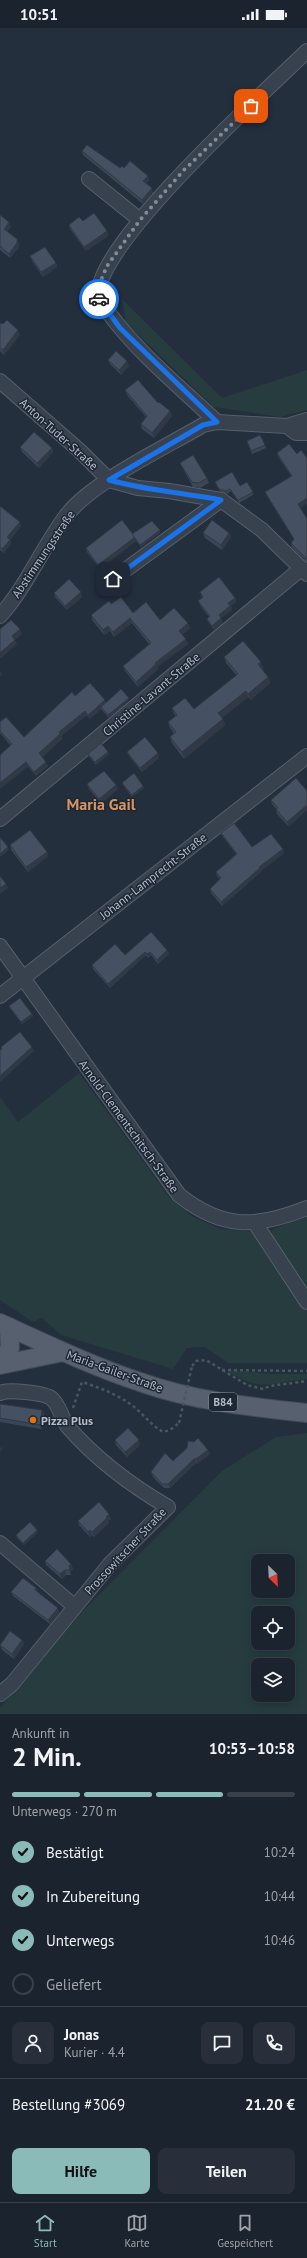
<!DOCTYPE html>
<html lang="de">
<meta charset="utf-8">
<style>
:root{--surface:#1b232e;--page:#282f3a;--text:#f1f3f6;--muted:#a0a4aa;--line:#39404a;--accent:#8bbbb9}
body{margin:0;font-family:"PT Sans",sans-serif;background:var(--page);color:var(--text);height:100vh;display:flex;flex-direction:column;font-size:15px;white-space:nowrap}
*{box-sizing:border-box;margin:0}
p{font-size:13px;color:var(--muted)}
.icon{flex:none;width:22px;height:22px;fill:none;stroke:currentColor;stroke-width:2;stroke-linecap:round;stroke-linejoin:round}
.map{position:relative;height:1686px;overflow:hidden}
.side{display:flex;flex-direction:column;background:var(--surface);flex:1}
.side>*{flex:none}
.needle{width:26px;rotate:156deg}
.buttons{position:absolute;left:251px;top:1526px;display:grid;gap:8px}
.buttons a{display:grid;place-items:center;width:44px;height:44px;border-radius:8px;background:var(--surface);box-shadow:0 2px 10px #0003,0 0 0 1px var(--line);font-size:20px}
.pin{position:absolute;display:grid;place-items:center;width:34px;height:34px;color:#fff;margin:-17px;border-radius:8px;box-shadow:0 2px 6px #0006}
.courier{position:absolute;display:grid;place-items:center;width:40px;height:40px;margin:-20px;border:3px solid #1a73e8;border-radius:50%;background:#fff;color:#222;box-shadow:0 1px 5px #0007}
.summary em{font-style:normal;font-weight:700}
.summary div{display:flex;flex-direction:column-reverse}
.summary{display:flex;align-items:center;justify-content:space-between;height:68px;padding:0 12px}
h1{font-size:26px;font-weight:700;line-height:30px}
.bar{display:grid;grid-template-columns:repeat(4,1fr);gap:6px 4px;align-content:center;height:48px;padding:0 12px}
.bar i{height:5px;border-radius:3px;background:var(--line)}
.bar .active{background:var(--accent)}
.bar p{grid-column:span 4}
.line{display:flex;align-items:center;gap:10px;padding:0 12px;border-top:1px solid var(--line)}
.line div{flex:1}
.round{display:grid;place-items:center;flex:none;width:42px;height:42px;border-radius:8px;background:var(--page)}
ol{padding:0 12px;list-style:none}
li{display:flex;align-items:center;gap:12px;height:44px}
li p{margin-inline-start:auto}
li .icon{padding:4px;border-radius:50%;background:var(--accent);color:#111;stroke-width:4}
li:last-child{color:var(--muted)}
li i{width:22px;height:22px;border:2px solid var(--line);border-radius:50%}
.cta{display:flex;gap:8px;margin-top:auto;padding:8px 12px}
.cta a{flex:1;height:46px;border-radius:8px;background:var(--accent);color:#111;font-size:16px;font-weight:700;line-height:46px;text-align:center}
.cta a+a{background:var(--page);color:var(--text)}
.status{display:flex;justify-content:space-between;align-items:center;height:28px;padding:0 20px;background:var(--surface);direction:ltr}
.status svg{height:11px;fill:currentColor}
.dock{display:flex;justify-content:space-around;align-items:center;height:56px;border-top:1px solid var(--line);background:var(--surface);font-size:11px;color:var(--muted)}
.dock a{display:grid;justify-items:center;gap:2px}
.dock .active{color:var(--accent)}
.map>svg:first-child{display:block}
</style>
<div class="status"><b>10:51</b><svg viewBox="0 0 49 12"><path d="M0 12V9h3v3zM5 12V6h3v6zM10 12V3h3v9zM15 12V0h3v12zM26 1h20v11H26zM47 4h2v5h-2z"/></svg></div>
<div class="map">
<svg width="307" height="1686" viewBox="0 0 307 1686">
<rect width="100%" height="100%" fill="#242f3e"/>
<g fill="#263c3f" fill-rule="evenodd">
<polygon points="122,271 222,370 307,342 307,382 280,389 214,379 126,295"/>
<polygon points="79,1045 170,1170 193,1189 221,1201 255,1204 307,1283 307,1335 228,1335 205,1319 187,1320 173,1341 61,1307 42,1290 33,1294 0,1272 0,1069 18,1094"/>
<polygon points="307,1189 307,1264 269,1208 273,1201"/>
<path d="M230,1342L270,1346H307V1351C270,1354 264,1365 229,1344Z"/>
<path d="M307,1405V1686H0V1680L80,1586L222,1443L276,1409ZM258,1533H288V1563H258ZM258,1585H288V1615H258ZM258,1637H288V1667H258Z"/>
</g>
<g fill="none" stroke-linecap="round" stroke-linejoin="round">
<defs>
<g id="minor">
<polyline points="89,151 140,192"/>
<polyline points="0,353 80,423 109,452 138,460 169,463 221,472 262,502 307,546"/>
<path d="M217,394C180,359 138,325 108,284C106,281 101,276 99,272C85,225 270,59 307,23"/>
<polyline points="287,398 296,405 307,405"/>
<polyline points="113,551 221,472"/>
<path d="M0,588C27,558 42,520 66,488C90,455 166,419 203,397L217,394L287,398L307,392"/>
<polyline points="0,791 302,540"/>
<path d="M0,918L179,1167C223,1202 257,1200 307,1180"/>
<polyline points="0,968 307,728"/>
<polyline points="255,1195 307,1274"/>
<path d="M0,1365C8,1361 44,1365 51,1370C60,1377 61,1390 68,1399C96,1431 132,1458 168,1479L110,1536L12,1656L0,1666"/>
<polyline points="0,1515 74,1578"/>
</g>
<g id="major">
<path d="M0,1295C46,1316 92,1338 140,1354C193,1373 251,1379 307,1385"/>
<polyline points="0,1336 10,1320 9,1299"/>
<polyline points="0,1337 63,1324"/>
</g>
</defs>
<use href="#minor" stroke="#565f6c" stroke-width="16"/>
<use href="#major" stroke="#414a57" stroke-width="20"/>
<g stroke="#44595c" stroke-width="2.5" stroke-dasharray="3 3" stroke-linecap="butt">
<polyline points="192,1338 196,1333 206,1332 247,1357 263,1361 270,1358 307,1353"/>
<polyline points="222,1342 307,1343"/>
<path d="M73,1380L82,1354C100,1360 117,1366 133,1378C143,1386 151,1397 163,1404L170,1402L179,1395"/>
</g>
<use href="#minor" stroke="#38414e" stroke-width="14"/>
<use href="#major" stroke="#56606e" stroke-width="18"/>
<polyline stroke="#44595c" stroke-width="2.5" stroke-dasharray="3 3" stroke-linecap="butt" points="179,1395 192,1338"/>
</g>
<g fill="#3b4654">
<polygon points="82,123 120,140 124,140 148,148 149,152 146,155 153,164 143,176 83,127"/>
<polygon points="0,187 11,199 7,203 19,216 19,220 10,230 0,222"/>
<polygon points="83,193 107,203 108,208 86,223 70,201 69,197"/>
<polygon points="30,228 56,235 57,239 43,249 32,233"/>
<polygon points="0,296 20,307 4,327 0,323"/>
<polygon points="108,332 129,338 121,347 110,336"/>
<polygon points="125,362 170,383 172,388 154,410 142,401 141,396 146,389 127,367"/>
<polygon points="247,413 265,417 266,420 252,426"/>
<polygon points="20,419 52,420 53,424 39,440 22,424"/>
<polygon points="277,425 297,426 307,430 307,475 300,480 307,491 307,534 292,520 291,515 294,511 267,468 265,464 291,448 279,430"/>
<polygon points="180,435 207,450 209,455 200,460 193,459 182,439"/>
<polygon points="215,454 240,458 253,464 253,467 239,475 231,463 227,466 220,463"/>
<polygon points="0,478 21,498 10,512 11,516 4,525 0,522"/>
<polygon points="160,505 141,519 136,513 100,541 87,524 86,520 132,506"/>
<polygon points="203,505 229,505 231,509 222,522 205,510"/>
<polygon points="200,564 235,570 236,574 231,578 232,582 221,590 223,595 214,602 209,595 207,591 209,589 200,577 198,573 202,570"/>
<polygon points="54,565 82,569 67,582 55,569"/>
<polygon points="111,576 133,585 160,592 190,600 182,607 188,616 157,639 158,641 138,659 125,643 123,638 149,616 132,595 114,609 110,603 104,607 92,592 91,587"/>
<polygon points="224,629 263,640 262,641 268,649 270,655 251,672 248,669 222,690 225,697 184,731 172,715 170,709 174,705 170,700 168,694 176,688 174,686 172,680 194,681 237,648 226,635"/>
<polygon points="75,668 106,675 129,672 109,690 101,681 90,691 87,687 61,708 62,711 42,729 46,734 48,738 36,748 11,718 0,705 0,694 24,709"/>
<polygon points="108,724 109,726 96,737 89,728 88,726"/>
<polygon points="127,724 158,725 159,730 142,744 129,728"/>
<polygon points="296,750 289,799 277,786 276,781 272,776 271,772"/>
<polygon points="122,755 143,758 144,760 132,769 123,757"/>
<polygon points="87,756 116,757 118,761 101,775 89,761"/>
<polygon points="221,805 252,819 284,825 261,843 261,844 222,878 211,865 210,861 220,851 217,848 216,844 236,826 223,809"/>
<polygon points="10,817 47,824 48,828 28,844 11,822"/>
<polygon points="151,904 169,926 158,936 151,927 148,930 146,927 110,960 93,941 92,937 125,927"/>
<polygon points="9,978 32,986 33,988 22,996 10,980"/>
<polygon points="0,1376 42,1382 44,1386 41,1401 0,1394"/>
<polygon points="115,1412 140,1417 127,1429 116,1417"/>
<polygon points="194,1414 208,1422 210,1426 197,1436 196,1435 170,1460 164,1460 153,1449 151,1444 173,1433"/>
<polygon points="111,1491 108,1493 109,1495 94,1509 92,1507 90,1509 79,1497 78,1493"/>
<polygon points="37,1502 38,1504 24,1517 17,1510 16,1507"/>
<polygon points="45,1533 71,1536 73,1541 70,1543 71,1547 66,1547 62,1551 46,1537"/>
<polygon points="36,1560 38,1564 59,1584 50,1596 13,1568 11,1564"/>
<polygon points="22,1612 24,1616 14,1631 2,1622 0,1617"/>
</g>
<g fill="#303945">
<polygon points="148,148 149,152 145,157 143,153"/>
<polygon points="152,160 153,164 143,176 142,172"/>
<polygon points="9,194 11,199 6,205 4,201"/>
<polygon points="107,203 108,208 86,223 84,219"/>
<polygon points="17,211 19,216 19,220 10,230 9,226"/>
<polygon points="56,235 57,239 43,249 41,244"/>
<polygon points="18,302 20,307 4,327 3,322"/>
<polygon points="127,333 129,338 121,347 119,342"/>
<polygon points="170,383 172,388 154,410 152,405"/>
<polygon points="52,420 53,424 39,440 37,435"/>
<polygon points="307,470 307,475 299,481 298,476"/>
<polygon points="20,494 21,498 8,514 7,509"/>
<polygon points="160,502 160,505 141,519 140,517"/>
<polygon points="229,505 231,509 222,522 221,517"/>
<polygon points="135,509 136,513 100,541 98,537"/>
<polygon points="10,512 11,516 4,525 2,521"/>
<polygon points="81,564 82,569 67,582 65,578"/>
<polygon points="235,570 236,574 231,578 232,582 220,591 219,587 228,575"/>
<polygon points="130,590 132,595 114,609 113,604"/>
<polygon points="221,590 223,595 214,602 212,598"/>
<polygon points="188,595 190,600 181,608 179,603"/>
<polygon points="108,598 110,603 104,607 103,602"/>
<polygon points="20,601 22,606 14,613 12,608"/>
<polygon points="186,611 188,616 157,639 158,641 138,659 136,654 155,635"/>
<polygon points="15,612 17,616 0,631 0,625"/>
<polygon points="261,634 263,640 260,643 258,636"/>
<polygon points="0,642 2,647 0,648"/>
<polygon points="268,649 270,655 251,672 248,666"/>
<polygon points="246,663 248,669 221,691 218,685"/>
<polygon points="129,670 129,672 109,690 108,687"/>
<polygon points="105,672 107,677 101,679 101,681 90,691 88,687"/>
<polygon points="85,683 87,687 61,708 62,711 40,730 39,725 59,704"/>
<polygon points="223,691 225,697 184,731 182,724"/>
<polygon points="108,724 109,726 96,737 95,734"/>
<polygon points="158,725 159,730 142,744 140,740"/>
<polygon points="26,734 28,739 0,761 0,755"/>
<polygon points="46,734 48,738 36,748 34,744"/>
<polygon points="116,757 118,761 101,775 99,771"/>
<polygon points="143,758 144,760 132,769 132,767"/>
<polygon points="307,777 307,782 289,799 287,794"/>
<polygon points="8,819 9,822 0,829 0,826"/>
<polygon points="283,821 284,825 261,843 261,844 222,878 221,874 259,839"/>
<polygon points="47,824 48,828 28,844 26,839"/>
<polygon points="6,856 8,860 0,866 0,860"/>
<polygon points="167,922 169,926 158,936 157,932"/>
<polygon points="145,924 146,927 110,960 108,956"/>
<polygon points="150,924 151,927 148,930 147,926"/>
<polygon points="32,986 33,988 22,996 21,994"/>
<polygon points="32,1019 34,1023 0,1054 0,1048"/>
<polygon points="42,1382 44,1386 41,1401 40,1397"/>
<polygon points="139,1412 140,1417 127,1429 125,1424"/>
<polygon points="2,1419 3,1421 0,1424 0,1420"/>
<polygon points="208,1422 210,1426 197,1436 196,1431"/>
<polygon points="195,1430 196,1435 170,1460 168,1456"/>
<polygon points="109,1486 111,1491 108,1493 109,1495 94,1509 92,1504"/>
<polygon points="37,1502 38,1504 24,1517 23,1515"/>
<polygon points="90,1502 92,1507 90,1509 88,1504"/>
<polygon points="71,1536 73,1541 70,1543 71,1547 69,1538"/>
<polygon points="65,1542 66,1547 62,1551 60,1546"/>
<polygon points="58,1580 59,1584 50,1596 48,1592"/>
<polygon points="22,1612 24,1616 14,1631 12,1626"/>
</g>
<g fill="#455162" stroke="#303945">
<polygon points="87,117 120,140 122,138 124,140 130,133 148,148 143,153 152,160 142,172 82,123"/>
<polygon points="94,185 107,203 84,219 69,197 79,189 83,193"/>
<polygon points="0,187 9,194 4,201 17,211 17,215 9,226 0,218"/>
<polygon points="45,219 56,235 41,244 30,228"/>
<polygon points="7,292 18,302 3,322 0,320 0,296 1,295 3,296"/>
<polygon points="116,323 127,333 119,342 108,332"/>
<polygon points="138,352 158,375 159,374 170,383 152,405 141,396 147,388 125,362"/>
<polygon points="34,404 52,420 37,435 20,419"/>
<polygon points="260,407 265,417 251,423 247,413"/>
<polygon points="289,416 297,426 301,422 307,430 307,470 298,476 307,491 307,531 291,515 294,511 265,464 292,448 277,425"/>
<polygon points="193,427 207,450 199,455 192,454 180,435"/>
<polygon points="232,444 240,458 247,454 253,464 238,472 230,461 226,463 219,461 215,454"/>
<polygon points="0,478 20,494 7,509 10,512 2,521 0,519"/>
<polygon points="122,492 135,509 98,537 86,520"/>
<polygon points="212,492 229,505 221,517 203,505"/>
<polygon points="152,493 160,502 140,517 132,506"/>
<polygon points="219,549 235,570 228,575 230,578 219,587 221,590 212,598 207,591 210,588 198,573 203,569 200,564"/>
<polygon points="69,551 81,564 65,578 54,565"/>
<polygon points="121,569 133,585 146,574 160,592 174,580 188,595 179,603 186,611 155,635 156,636 136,654 123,638 151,615 130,590 113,604 108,598 103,602 91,587 109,573 111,576"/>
<polygon points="11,592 20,601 12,608 15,612 0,625 0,601"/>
<polygon points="243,613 261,634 258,636 268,649 248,666 246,663 218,685 223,691 182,724 170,709 176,704 168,694 177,687 172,680 185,670 194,681 238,646 224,629"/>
<polygon points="90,655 105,672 88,687 85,683 59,704 60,706 39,725 46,734 34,744 26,734 0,755 0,727 12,716 0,703 0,694 6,689 24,709 72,664 75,668"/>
<polygon points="121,661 129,670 108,687 101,679"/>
<polygon points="145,709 158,725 140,740 127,724"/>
<polygon points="101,715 108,724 95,734 88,726"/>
<polygon points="104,743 116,757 99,771 87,756"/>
<polygon points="134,745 143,758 132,767 122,755"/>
<polygon points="296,750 307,763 307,777 287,794 276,781 278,780 271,772"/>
<polygon points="234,795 252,819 271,806 283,821 259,839 260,840 221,874 210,861 221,850 216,844 237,826 221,805"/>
<polygon points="30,802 47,824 26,839 10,817"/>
<polygon points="0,809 8,819 0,826"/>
<polygon points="0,848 6,856 0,860"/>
<polygon points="151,904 167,922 157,932 150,924 147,926 145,924 108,956 92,937 115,916 125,927"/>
<polygon points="20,970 32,986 21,994 9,978"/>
<polygon points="20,1004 32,1019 0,1048 0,1022 2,1021 1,1019"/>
<polygon points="0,1376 42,1382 40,1397 0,1390"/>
<polygon points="128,1400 139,1412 125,1424 115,1412"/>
<polygon points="198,1410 208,1422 196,1431 195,1430 168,1456 162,1456 151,1444 165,1425 173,1433 187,1420 188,1413 194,1414"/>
<polygon points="99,1474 109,1486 106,1489 107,1490 92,1504 90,1502 88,1504 78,1493"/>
<polygon points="30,1494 37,1502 23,1515 16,1507"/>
<polygon points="57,1521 71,1536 69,1538 70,1542 65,1542 60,1546 45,1533"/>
<polygon points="23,1550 36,1560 35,1562 58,1580 48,1592 11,1564"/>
<polygon points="10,1603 22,1612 12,1626 0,1617"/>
</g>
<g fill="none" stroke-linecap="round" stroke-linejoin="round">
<polyline stroke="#828b98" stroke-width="4" stroke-dasharray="0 7.2" points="99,271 99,257 107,238 140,192 184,142 251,78"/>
<path stroke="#1a73e8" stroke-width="5" d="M99,271L120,300L217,394L203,397L109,452C145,462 183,465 221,472L113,551"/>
</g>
<circle fill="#e8710a" stroke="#1d2633" stroke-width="1.5" cx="33" cy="1392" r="4"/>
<g text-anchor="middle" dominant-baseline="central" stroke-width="3" stroke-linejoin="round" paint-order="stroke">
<rect fill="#1d2633" stroke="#878f9c" stroke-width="1" x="209" y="1365" width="28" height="18" rx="3"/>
<g font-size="11" font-weight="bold" fill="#b4bcc9">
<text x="223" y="1374">B84</text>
</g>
<g font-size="12" fill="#b4bcc9" stroke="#1d2633">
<text transform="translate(59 406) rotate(42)">Anton-Tuder-Straße</text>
<text transform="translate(43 526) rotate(-56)">Abstimmungsstraße</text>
<text transform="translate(151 666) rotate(-40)">Christine-Lavant-Straße</text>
<text transform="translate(153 848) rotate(-38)">Johann-Lamprecht-Straße</text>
<text transform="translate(129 1098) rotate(54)">Arnold-Clementschitsch-Straße</text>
<text transform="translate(115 1343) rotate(20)">Maria-Gailer-Straße</text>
<text transform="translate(125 1523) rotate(-47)">Prossowitscher Straße</text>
</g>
<g font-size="12" font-weight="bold" fill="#b4bcc9" stroke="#1d2633" text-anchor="start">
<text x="41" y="1392">Pizza Plus</text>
</g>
<g font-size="16" font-weight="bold" fill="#d59563" stroke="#1d2633">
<text x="101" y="776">Maria Gail</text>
</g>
</g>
</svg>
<div class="buttons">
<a><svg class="needle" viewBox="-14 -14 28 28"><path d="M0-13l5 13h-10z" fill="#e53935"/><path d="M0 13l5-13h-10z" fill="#a0a4aa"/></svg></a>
<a><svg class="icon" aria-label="locate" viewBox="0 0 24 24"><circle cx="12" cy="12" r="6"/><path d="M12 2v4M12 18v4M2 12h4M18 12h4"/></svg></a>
<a><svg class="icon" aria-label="layers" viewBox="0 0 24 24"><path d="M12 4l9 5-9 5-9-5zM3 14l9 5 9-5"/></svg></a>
</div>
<div class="pin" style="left:251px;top:78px;background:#ea580c"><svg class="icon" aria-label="bag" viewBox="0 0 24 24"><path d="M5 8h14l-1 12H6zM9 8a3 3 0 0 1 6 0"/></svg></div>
<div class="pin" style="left:113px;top:551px;background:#1f2937"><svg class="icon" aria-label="home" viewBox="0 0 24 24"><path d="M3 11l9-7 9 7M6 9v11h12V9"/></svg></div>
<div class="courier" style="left:99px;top:271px"><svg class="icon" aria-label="car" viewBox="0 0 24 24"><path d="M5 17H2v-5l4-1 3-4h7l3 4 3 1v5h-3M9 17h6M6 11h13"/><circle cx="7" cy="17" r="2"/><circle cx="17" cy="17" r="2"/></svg></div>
</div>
<section class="side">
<div class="summary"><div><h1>2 Min.</h1><p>Ankunft in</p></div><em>10:53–10:58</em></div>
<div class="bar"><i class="active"></i><i class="active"></i><i class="active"></i><i></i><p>Unterwegs · 270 m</p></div>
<ol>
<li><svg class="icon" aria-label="check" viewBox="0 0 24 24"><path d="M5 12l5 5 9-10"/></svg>Bestätigt<p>10:24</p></li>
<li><svg class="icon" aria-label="check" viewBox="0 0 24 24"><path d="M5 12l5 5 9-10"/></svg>In Zubereitung<p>10:44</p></li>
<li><svg class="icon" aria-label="check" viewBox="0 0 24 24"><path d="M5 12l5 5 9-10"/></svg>Unterwegs<p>10:46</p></li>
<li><i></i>Geliefert</li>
</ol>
<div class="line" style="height:72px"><a class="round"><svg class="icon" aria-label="person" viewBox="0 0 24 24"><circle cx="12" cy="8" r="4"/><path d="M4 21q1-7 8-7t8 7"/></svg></a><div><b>Jonas</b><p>Kurier · 4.4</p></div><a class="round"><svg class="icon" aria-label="chat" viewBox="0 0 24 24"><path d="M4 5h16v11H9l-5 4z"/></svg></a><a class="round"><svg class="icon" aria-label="phone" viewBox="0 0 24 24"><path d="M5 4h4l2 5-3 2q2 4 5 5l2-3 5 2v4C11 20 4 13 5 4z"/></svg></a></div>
<div class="line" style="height:52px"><div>Bestellung #3069</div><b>21.20 €</b></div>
<div class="cta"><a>Hilfe</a><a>Teilen</a></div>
</section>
<nav class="dock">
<a class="active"><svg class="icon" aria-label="home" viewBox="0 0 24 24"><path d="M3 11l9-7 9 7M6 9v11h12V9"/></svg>Start</a>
<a><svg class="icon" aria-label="map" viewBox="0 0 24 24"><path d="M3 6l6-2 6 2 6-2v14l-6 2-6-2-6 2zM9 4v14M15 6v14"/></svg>Karte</a>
<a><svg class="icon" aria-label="saved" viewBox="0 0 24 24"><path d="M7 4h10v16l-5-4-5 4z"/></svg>Gespeichert</a>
</nav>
